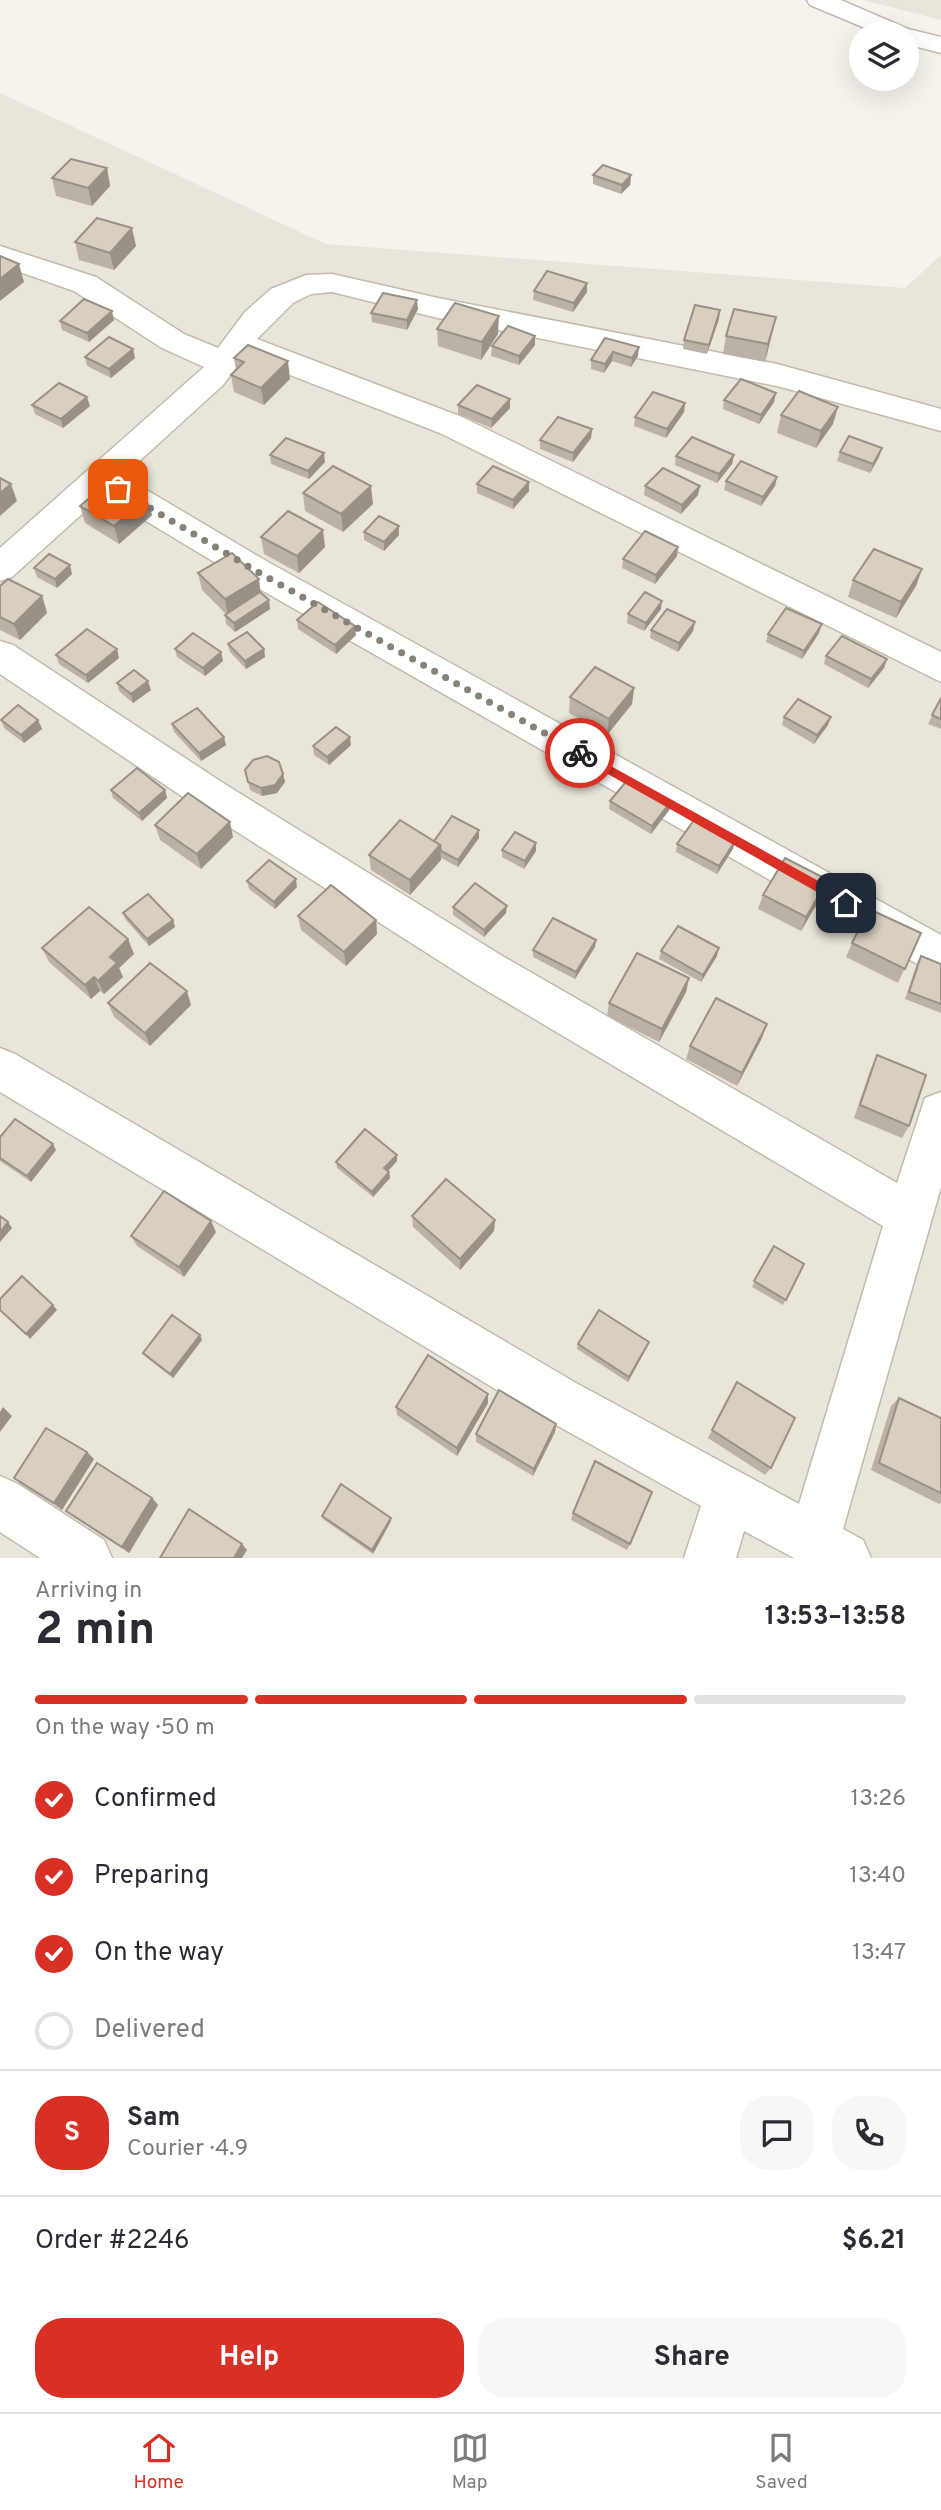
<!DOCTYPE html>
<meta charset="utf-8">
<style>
:root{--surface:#fff;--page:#f7f7f7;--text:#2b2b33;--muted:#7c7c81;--line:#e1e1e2;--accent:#d93025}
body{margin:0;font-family:Overpass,sans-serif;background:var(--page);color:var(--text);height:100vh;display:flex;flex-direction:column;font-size:26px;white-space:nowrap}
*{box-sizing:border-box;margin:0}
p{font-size:23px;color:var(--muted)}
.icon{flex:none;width:38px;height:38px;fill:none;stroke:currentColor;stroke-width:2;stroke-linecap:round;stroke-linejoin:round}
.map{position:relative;height:1558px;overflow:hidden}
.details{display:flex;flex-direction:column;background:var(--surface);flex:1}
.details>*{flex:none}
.buttons{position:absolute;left:849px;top:21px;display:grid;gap:14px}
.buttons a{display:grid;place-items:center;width:70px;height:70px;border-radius:50%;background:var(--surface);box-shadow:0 7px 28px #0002;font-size:35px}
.pin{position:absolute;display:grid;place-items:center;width:60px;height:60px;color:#fff;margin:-30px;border-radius:14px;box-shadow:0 4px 10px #0006}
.courier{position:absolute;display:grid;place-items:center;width:70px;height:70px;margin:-35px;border:5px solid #d93025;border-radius:50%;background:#fff;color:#222;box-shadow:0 2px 9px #0007}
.overview em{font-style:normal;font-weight:700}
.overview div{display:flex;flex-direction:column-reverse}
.overview{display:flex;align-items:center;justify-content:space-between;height:119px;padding:0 35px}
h1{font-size:46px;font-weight:700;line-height:52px}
.bar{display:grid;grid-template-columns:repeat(4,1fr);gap:10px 7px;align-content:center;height:84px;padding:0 35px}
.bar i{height:9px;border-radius:5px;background:var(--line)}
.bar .selected{background:var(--accent)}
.bar p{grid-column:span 4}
.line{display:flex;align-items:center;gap:18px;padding:0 35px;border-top:2px solid var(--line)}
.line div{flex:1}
.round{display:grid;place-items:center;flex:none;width:74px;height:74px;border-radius:28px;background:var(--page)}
ol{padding:0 35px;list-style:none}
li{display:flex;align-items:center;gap:21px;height:77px}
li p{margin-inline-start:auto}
li .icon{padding:7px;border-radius:50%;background:var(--accent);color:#fff;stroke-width:4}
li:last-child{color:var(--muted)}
li i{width:38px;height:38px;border:4px solid var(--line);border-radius:50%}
.cta{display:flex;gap:14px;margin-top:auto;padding:14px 35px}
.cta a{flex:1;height:80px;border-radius:28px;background:var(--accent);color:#fff;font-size:28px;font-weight:700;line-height:80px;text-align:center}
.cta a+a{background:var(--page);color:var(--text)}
.dock{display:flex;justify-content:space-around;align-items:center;height:98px;border-top:2px solid var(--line);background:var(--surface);font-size:19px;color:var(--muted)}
.dock a{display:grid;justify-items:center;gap:4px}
.dock .selected{color:var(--accent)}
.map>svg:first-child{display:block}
</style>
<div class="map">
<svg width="941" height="1558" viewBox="0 0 941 1558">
<rect width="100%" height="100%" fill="#f6f3ec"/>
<g fill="#eae5da">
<polygon points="863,0 941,0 941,20"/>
<polygon points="0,93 326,244 905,288 941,255 941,1558 0,1558"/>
</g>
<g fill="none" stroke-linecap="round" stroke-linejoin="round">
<defs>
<g id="street">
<polygon points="807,0 841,0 908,29 941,37 941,53 906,44 906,33 877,33 810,5"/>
<polygon points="0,246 96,277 184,334 218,348 245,312 271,289 306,275 332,274 438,298 777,364 941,409 941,431 777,386 438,318 332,292 311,294 293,303 257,339 462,417 941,652 941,682 440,433 244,357 223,385 123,476 268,562 941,935 941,974 926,969 244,580 103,495 12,577 0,581 0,548 204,367 162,348 74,291 0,265"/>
<polygon points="0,641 13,645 223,783 504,957 897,1183 925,1098 941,1092 941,1187 843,1529 863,1540 871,1558 794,1558 744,1531 736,1558 684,1558 701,1506 542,1417 0,1092 0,1048 15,1054 576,1383 799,1504 883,1226 474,983 195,805 0,674"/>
<polygon points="0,1476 18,1484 104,1540 112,1558 40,1558 0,1532"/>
</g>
</defs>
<use href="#street" stroke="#c2bbae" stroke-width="3"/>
<use href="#street" fill="#fff" fill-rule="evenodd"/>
</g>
<g fill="#bab2a6">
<polygon points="107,168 110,186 92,206 56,196 52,178"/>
<polygon points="593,175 631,175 630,185 621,194 593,184"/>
<polygon points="75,242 136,246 114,270 79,260"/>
<polygon points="587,283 587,292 573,312 533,300 534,291"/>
<polygon points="418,309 407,330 372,322 371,313"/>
<polygon points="719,319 707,354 683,349 684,340"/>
<polygon points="114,320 89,342 62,330 60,321"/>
<polygon points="437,329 498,334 481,360 438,346"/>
<polygon points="772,334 765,362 723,354 726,336"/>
<polygon points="535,336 535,345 519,365 491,356 492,346"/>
<polygon points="605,338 638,356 631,367 612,361 604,373 591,369 591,360"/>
<polygon points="133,349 135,358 111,378 87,366 85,357"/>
<polygon points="234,358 290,379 264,405 234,392 231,375 236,370"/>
<polygon points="724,400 774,402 759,424 723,409"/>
<polygon points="685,403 684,412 666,438 634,426 635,417"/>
<polygon points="32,405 90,406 63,428 35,414"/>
<polygon points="458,405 510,408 491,428 458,414"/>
<polygon points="781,415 833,424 816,448 777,433"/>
<polygon points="592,429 591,438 573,462 540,449 540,440"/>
<polygon points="840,452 879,457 870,473 837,461"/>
<polygon points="270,455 325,462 309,479 271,464"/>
<polygon points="734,455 732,464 717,483 675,465 676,456"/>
<polygon points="777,477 775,486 761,506 724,490 726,481"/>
<polygon points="529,482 529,491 513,509 477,493 477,484"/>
<polygon points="645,486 698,495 681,514 644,495"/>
<polygon points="303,493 373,504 343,532 305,511"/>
<polygon points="80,506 152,515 119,544 85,523"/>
<polygon points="364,532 399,535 384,551 364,540"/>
<polygon points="261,537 325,547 299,573 264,554"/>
<polygon points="678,547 677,556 655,584 622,568 623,559"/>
<polygon points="34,568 72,574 57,588 37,577"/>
<polygon points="922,569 916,586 896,618 848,597 853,580"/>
<polygon points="198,573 261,593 270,609 235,632 226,624 225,615 226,614 202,590"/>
<polygon points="0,586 42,596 47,613 20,640 0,630"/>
<polygon points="661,609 644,631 627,623 628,614"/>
<polygon points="297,620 356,635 336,654 298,629"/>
<polygon points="695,622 693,631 678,652 650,638 651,630"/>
<polygon points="819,633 802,659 766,642 768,634"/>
<polygon points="228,644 264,649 265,657 246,669 230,652"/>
<polygon points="175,649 221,652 223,661 205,676 177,657"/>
<polygon points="56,655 119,658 88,683 59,664"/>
<polygon points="826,656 887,659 884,668 868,688 824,664"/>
<polygon points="117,683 151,690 133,703 119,691"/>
<polygon points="634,688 632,704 607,735 569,713 570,697"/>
<polygon points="941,698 941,729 928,724"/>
<polygon points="784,717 828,725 814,744 782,725"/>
<polygon points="1,720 42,729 24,743 4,728"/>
<polygon points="172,724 226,745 201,761 174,732"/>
<polygon points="351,745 329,765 314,755 313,746"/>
<polygon points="245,770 283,774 285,782 277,793 262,796 250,790"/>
<polygon points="111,790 165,790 167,798 142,821 113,798"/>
<polygon points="610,801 670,809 651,834 609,809"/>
<polygon points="155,825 233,837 201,869 160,840"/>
<polygon points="479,838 458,867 441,858 441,860 410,895 371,870 369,855 434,841"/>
<polygon points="735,841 733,849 717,874 676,852 677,844"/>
<polygon points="536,843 536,851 524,869 502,857 502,850"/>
<polygon points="247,881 297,887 275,909 249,889"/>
<polygon points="763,895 822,895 801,931 758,909"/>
<polygon points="453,907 506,913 484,937 453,915"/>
<polygon points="123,913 173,920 175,927 149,946 126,920"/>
<polygon points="298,916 376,920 377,934 346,966 301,930"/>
<polygon points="921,933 898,983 846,957 852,943"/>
<polygon points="596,940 595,947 575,979 533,957 533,950"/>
<polygon points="42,948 134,954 119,968 123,977 104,994 100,991 91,999 49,962"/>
<polygon points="661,951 717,956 701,982 659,959"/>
<polygon points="921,956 941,964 941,1013 905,999 917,963"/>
<polygon points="689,978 686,992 659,1042 607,1016 609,1003"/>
<polygon points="108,1003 191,1005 150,1046 114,1017"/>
<polygon points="762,1038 737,1086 686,1059 690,1046"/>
<polygon points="877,1055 909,1126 902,1138 854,1118 871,1068"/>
<polygon points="0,1137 56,1150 31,1182 0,1161"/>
<polygon points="397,1155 397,1161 388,1171 389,1172 390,1178 373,1197 337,1168 336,1162"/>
<polygon points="412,1216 495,1220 494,1231 460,1270 413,1227"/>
<polygon points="216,1232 184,1277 137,1246 131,1236"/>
<polygon points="774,1246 804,1264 783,1305 752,1287"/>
<polygon points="200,1335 202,1340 173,1378 146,1357 143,1353"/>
<polygon points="578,1344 647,1347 628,1382 577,1349"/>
<polygon points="737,1382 771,1468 765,1475 708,1438"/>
<polygon points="488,1394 488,1403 457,1456 397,1415 396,1407"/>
<polygon points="899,1398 941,1418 941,1502 939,1504 871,1470 891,1406"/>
<polygon points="556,1424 555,1432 533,1476 476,1442 476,1434"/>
<polygon points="94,1459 62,1510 22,1485 14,1478"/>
<polygon points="152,1498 158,1505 129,1553 74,1517 66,1511"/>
<polygon points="573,1513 630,1544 627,1550 571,1520"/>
<polygon points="322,1516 391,1518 391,1521 373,1554 323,1519"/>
</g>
<g fill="#979187">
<polygon points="107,168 110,186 92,206 88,188"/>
<polygon points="631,175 630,185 621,194 622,185"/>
<polygon points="132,228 136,246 114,270 110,253"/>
<polygon points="19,264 24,282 0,301 0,279"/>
<polygon points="587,283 587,292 573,312 574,303"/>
<polygon points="417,300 418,309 407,330 407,320"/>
<polygon points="720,310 719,319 707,354 709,345"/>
<polygon points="112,311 114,320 89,342 87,333"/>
<polygon points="499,316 498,334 481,360 482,342"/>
<polygon points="776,317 772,334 765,362 768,344"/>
<polygon points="535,336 535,345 519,365 519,356"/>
<polygon points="639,347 638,356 631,367 632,358"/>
<polygon points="133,349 135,358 111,378 109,369"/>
<polygon points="613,352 612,361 604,373 605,364"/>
<polygon points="288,361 290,379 264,405 261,388"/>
<polygon points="776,393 774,402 759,424 761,415"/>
<polygon points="87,397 90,406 63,428 61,419"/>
<polygon points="510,399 510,408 491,428 492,419"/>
<polygon points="685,403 684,412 666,438 667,429"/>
<polygon points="838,407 833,424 816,448 821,431"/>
<polygon points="592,429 591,438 573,462 573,453"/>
<polygon points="882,448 879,457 870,473 873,464"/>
<polygon points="324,453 325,462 309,479 308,471"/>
<polygon points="734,455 732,464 717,483 719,474"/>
<polygon points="777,477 775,486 761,506 763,497"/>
<polygon points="529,482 529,491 513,509 513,500"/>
<polygon points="11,484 17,501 0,516 0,493"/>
<polygon points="371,486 373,504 343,532 341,514"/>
<polygon points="700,486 698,495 681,514 682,505"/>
<polygon points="147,498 152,515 119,544 114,526"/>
<polygon points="399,526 399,535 384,551 384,542"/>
<polygon points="323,530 325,547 299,573 297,556"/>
<polygon points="678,547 677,556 655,584 656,575"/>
<polygon points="70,565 72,574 57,588 55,579"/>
<polygon points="922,569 916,586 896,618 901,602"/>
<polygon points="259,579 261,596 228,616 225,599"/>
<polygon points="42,596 47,613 20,640 14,624"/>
<polygon points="269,600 270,609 235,632 234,623"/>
<polygon points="662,601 661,609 644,631 646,623"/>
<polygon points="695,622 693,631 678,652 679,643"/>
<polygon points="822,624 819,633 802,659 804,651"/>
<polygon points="355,626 356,635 336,654 335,645"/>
<polygon points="117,649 119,658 88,683 86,675"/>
<polygon points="264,649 265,657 246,669 245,661"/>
<polygon points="221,652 223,661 205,676 203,668"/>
<polygon points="887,659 884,668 868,688 871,679"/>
<polygon points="148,681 151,690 133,703 131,694"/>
<polygon points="634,688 632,704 607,735 609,719"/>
<polygon points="831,717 828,725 814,744 817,735"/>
<polygon points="38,720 42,729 24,743 21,735"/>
<polygon points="224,737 226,745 201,761 199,753"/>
<polygon points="350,737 351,745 329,765 327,757"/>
<polygon points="283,774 285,782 277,793 262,796 261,788"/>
<polygon points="165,790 167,798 142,821 139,813"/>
<polygon points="671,801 670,809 651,834 652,826"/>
<polygon points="230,822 233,837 201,869 197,854"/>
<polygon points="479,830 479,838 458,867 458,860"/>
<polygon points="735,841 733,849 717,874 719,866"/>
<polygon points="536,843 536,851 524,869 525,861"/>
<polygon points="440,845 441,860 410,895 410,880"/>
<polygon points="296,879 297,887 275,909 274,902"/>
<polygon points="828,880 822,895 801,931 806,917"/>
<polygon points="507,906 506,913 484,937 484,930"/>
<polygon points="173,920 175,927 149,946 147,939"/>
<polygon points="376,920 377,934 346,966 344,952"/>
<polygon points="128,939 134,954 119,968 123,977 104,994 98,981 110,957"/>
<polygon points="596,940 595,947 575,979 576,972"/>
<polygon points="719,948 717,956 701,982 703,975"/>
<polygon points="94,977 100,991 91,999 85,985"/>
<polygon points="689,978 686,992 659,1042 662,1029"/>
<polygon points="187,991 191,1005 150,1046 145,1033"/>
<polygon points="767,1024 762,1038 737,1086 742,1073"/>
<polygon points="53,1144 56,1150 31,1182 27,1176"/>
<polygon points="397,1155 397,1161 385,1174 384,1168"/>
<polygon points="389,1172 390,1178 373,1197 372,1192"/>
<polygon points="495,1220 494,1231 460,1270 460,1259"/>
<polygon points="211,1221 216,1232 184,1277 179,1267"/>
<polygon points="8,1222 12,1228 0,1242 0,1232"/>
<polygon points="53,1305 57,1310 30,1339 26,1334"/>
<polygon points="200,1335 202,1340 173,1378 170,1374"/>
<polygon points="649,1342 647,1347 628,1382 629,1377"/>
<polygon points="488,1394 488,1403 457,1456 457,1448"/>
<polygon points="3,1407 12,1416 0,1432 0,1412"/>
<polygon points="556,1424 555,1432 533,1476 534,1469"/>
<polygon points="87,1452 94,1459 62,1510 54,1503"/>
<polygon points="152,1498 158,1505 129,1553 122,1547"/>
<polygon points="391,1518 391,1521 373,1554 372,1550"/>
<polygon points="242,1544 247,1550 242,1558 234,1558"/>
</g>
<g fill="#d8cfc1" stroke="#979187" stroke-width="2">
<polygon points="71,159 107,168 88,188 52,178"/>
<polygon points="603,165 631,175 622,185 593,175"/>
<polygon points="97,218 132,228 110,253 75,242"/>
<polygon points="0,256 19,264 0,279"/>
<polygon points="547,271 587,283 574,303 534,291"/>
<polygon points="383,293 417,300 407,320 371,313"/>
<polygon points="84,299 112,311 87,333 60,321"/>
<polygon points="455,303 499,316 482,342 437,329"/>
<polygon points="695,305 720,310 709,345 684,340"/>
<polygon points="734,309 776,317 768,344 726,336"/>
<polygon points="508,326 535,336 519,356 492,346"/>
<polygon points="109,337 133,349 109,369 85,357"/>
<polygon points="605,338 639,347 632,358 613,352 605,364 591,360"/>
<polygon points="248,345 288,361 261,388 231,375 244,362 234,358"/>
<polygon points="741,379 776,393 761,415 724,400"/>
<polygon points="59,383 87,397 61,419 32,405"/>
<polygon points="477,385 510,399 492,419 458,405"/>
<polygon points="799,391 838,407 821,431 781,415"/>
<polygon points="653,392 685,403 667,429 635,417"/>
<polygon points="558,417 592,429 573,453 540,440"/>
<polygon points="849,436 882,448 873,464 840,452"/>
<polygon points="692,437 734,455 719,474 676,456"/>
<polygon points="286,438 324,453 308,471 270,455"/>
<polygon points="741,461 777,477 763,497 726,481"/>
<polygon points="333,466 371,486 341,514 303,493"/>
<polygon points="493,466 529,482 513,500 477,484"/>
<polygon points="663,468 700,486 682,505 645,486"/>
<polygon points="0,478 11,484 0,493"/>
<polygon points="113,478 147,498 114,526 80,506"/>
<polygon points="288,511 323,530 297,556 261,537"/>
<polygon points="379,516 399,526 384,542 364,532"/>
<polygon points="645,531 678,547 656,575 623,559"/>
<polygon points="874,549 922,569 901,602 853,580"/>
<polygon points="232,553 259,579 225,599 198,573"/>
<polygon points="49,554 70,565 55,579 34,568"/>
<polygon points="8,579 42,596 14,624 0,617 0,586"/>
<polygon points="260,592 269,600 234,623 225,615"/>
<polygon points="645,592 662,601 646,623 628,614"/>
<polygon points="318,602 355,626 335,645 297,620"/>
<polygon points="786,608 822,624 804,651 768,634"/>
<polygon points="667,609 695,622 679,643 651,630"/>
<polygon points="87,629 117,649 86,675 56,655"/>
<polygon points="247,632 264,649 245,661 228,644"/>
<polygon points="193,633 221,652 203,668 175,649"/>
<polygon points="842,636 887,659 871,679 826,656"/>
<polygon points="595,667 634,688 609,719 570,697"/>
<polygon points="134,670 148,681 131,694 117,683"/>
<polygon points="941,698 941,719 932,715"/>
<polygon points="798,699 831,717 817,735 784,717"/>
<polygon points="18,705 38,720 21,735 1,720"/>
<polygon points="197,708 224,737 199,753 172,724"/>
<polygon points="336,727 350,737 327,757 313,746"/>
<polygon points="267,756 279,762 283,774 275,785 261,788 248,782 245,770 253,760"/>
<polygon points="137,768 165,790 139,813 111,790"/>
<polygon points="629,778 671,801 652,826 610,801"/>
<polygon points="188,793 230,822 197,854 155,825"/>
<polygon points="452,816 479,830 458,860 441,851 440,845 434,841"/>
<polygon points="400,820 440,845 410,880 369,855"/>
<polygon points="694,820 735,841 719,866 677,844"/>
<polygon points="515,832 536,843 525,861 502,850"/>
<polygon points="785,858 828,880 806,917 763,895"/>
<polygon points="269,860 296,879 274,902 247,881"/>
<polygon points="475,883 507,906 484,930 453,907"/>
<polygon points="331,885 376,920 344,952 298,916"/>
<polygon points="148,894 173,920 147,939 123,913"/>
<polygon points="89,907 128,939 110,957 117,963 98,981 94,977 85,985 42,948"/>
<polygon points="869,909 921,933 905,969 852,943"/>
<polygon points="553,918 596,940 576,972 533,950"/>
<polygon points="678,926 719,948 703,975 661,951"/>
<polygon points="637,953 689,978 662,1029 609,1003"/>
<polygon points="921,956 941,964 941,1004 909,992"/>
<polygon points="150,963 187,991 145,1033 108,1003"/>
<polygon points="716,998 767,1024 742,1073 690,1046"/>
<polygon points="877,1055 926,1075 909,1126 860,1105"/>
<polygon points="15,1119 53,1144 27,1176 0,1158 0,1137"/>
<polygon points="365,1129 397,1155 384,1168 389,1172 372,1192 336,1162"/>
<polygon points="446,1179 495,1220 460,1259 412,1216"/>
<polygon points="164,1191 211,1221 179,1267 131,1236"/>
<polygon points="0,1216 8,1222 0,1232"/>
<polygon points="774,1246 804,1264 786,1300 754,1281"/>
<polygon points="22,1276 53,1305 26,1334 0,1310 0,1299"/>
<polygon points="599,1310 649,1342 629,1377 578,1344"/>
<polygon points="172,1315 200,1335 170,1374 143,1353"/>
<polygon points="428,1355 488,1394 457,1448 396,1407"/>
<polygon points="737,1382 795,1418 771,1468 712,1430"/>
<polygon points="499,1390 556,1424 534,1469 476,1434"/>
<polygon points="899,1398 941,1418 941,1493 879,1463"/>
<polygon points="46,1428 87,1452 54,1503 14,1478"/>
<polygon points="595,1461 652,1492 630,1544 573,1513"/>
<polygon points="97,1463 152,1498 122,1547 66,1511"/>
<polygon points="341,1484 391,1518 372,1550 322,1516"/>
<polygon points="189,1509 242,1544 234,1558 160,1558"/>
</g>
<polygon fill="#d93025" points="580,749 851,899 851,906 842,906 576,756 576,750"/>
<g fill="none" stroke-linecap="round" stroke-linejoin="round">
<polyline stroke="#878178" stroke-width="7" stroke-dasharray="0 12.6" points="118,489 256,571 580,753"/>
</g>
</svg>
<div class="buttons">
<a><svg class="icon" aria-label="layers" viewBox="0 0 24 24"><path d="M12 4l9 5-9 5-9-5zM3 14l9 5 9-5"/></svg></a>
</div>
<div class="pin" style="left:118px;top:489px;background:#ea580c"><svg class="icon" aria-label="bag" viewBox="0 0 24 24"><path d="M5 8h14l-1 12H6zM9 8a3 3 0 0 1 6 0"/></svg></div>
<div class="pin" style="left:846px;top:903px;background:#1f2937"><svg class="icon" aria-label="home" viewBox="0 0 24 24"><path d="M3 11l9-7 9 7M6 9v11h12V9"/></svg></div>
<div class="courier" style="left:580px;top:753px"><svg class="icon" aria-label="bike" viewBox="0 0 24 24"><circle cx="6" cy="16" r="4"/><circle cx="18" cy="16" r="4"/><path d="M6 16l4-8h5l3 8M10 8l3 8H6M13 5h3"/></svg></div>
</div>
<section class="details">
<div class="overview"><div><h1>2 min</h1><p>Arriving in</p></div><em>13:53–13:58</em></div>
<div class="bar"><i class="selected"></i><i class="selected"></i><i class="selected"></i><i></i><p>On the way · 50 m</p></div>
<ol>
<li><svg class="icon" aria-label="check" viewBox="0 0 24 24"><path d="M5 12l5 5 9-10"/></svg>Confirmed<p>13:26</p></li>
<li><svg class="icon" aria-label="check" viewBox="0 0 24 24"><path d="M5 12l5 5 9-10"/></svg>Preparing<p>13:40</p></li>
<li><svg class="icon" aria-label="check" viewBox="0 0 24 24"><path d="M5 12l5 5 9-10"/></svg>On the way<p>13:47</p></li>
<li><i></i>Delivered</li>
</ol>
<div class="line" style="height:126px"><b class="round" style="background:var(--accent);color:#fff">S</b><div><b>Sam</b><p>Courier · 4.9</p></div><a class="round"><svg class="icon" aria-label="chat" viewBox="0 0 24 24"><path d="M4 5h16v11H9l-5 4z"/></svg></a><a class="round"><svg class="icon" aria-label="phone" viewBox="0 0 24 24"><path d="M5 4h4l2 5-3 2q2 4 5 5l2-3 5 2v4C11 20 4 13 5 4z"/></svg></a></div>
<div class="line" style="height:91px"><div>Order #2246</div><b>$6.21</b></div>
<div class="cta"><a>Help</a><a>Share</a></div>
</section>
<nav class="dock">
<a class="selected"><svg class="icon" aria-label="home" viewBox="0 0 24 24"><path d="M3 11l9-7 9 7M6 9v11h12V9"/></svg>Home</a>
<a><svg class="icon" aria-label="map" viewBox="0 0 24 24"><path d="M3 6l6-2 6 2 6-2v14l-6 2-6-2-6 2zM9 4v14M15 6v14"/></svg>Map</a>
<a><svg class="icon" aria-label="saved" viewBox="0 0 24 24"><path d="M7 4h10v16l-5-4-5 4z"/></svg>Saved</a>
</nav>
